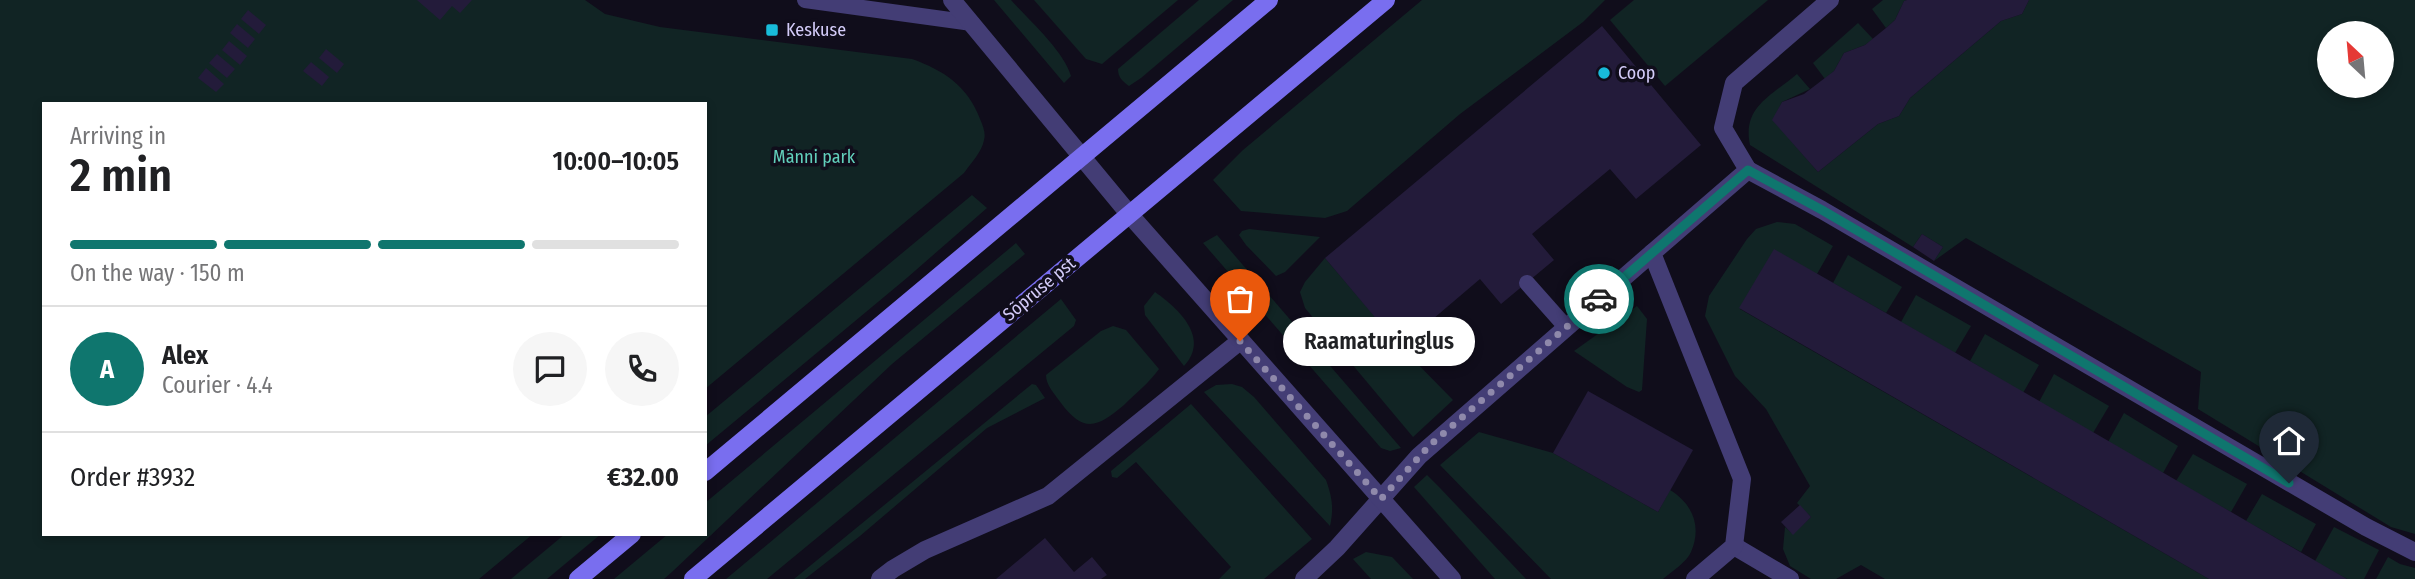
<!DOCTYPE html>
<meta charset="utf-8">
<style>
:root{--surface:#fff;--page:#f6f6f6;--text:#202124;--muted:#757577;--line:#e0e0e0;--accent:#0f766e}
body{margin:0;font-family:"Fira Sans Condensed",sans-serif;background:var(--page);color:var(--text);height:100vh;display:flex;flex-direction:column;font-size:26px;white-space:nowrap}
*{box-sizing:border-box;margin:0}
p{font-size:23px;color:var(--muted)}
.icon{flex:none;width:38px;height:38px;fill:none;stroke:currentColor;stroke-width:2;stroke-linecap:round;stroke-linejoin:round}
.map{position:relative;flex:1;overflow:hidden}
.drawer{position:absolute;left:42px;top:102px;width:665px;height:434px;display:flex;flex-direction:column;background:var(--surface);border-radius:0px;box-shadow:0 4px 10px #0003}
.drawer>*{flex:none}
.needle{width:46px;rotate:334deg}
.buttons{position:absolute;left:2317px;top:21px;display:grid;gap:14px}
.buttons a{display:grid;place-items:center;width:77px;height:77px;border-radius:50%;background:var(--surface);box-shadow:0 4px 10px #0003;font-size:35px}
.pin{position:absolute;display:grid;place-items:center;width:60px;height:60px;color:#fff;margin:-72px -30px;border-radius:50% 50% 50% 0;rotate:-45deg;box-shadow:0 0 7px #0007}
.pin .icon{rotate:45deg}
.courier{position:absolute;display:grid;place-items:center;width:70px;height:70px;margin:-35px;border:5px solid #0f766e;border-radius:50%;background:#fff;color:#222;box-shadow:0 2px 9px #0007}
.bubble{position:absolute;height:49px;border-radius:24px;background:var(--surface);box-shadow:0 4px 10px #0003;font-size:23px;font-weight:600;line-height:49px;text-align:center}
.head em{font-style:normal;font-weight:600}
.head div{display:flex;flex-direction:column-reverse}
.head{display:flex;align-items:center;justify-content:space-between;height:119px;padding:0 28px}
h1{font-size:46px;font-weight:600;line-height:52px}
.bar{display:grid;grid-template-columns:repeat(4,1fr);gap:10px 7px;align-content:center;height:84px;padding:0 28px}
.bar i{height:9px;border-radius:5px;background:var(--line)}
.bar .current{background:var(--accent)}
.bar p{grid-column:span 4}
.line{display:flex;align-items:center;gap:18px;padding:0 28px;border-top:2px solid var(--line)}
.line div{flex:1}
.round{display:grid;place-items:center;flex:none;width:74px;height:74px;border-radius:37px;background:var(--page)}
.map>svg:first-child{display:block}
</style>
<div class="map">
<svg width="2415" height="579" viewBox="0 0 2415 579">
<rect width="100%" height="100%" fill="#100d1b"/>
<g fill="#112424" fill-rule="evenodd">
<path d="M0,0H585L605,14L660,27L912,59C943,70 968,86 980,119C983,126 986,133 984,140C982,152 971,163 964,173L705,389V103H44V534H533L479,579H0Z"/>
<path d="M994,0H1011C1029,20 1064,51 1071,76L1064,83Z"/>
<polygon points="1034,0 1178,0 1102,64 1086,59"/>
<path d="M1199,0H1233L1141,78L1129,86C1122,81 1118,77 1118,69Z"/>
<polygon points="1422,0 1605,0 1583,22 1460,114 1347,211 1325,218 1241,211 1213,180 1243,150"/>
<polygon points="1634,0 1768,0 1665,86 1610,20"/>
<polygon points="1883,0 1907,0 1904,1 1895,20 1886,28 1872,9"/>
<path d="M2029,0H2415V534L2391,527L2198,409L2201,372L1966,238L1934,261L1943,247L1922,234L1913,247L1750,145C1742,107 1771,96 1797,74L1810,89L1782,102L1773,120L1818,172L1878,124L1899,116L1910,98L2001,21L2022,14ZM2329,33H2382V86H2329Z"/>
<polygon points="1858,23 1873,39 1865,45 1844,53 1834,71 1825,79 1813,63"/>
<polygon points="972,195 987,208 908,277 705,446 705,417"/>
<polygon points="1777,222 1795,224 1833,246 1817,274 1740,309 2209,579 1885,579 1861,565 1836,579 1811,579 1790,566 1783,549 1785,527 1793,534 1811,517 1797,503 1810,486 1766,409 1735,376 1705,316 1709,296 1747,239 1756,229"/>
<polygon points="1249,229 1320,237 1285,272 1276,276 1246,245 1239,235 1242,231"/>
<polygon points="1217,235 1401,448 1390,451 1381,448 1203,243"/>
<polygon points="1016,243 1025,254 892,364 673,571 664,579 614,579 668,534 705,534 705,503"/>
<polygon points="1848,255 1902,287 1886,313 1833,283"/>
<polygon points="1325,258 1400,346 1453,400 1413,437 1305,308 1300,292 1305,282"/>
<path d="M1155,292C1179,309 1210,338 1184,366L1145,315L1144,306Z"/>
<polygon points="1916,295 1971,326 1955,353 1901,322"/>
<polygon points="1061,299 1076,320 1074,326 767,579 726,579"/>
<polygon points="1637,306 1647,319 1642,390 1639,392 1627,387 1574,351"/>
<path d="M1113,326L1126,330L1159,369C1149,383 1136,393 1124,405C1098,427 1084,434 1061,403C1055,394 1046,386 1046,375L1101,331Z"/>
<polygon points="1985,334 2039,365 2023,393 1970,361"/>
<polygon points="2054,374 2109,406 2093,433 2039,402"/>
<polygon points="1032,384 1036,385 1045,398 987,428 860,536 805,579 794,579"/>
<path d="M1232,384L1242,387L1254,397L1326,480C1332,497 1334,508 1330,526L1204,392L1216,385Z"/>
<polygon points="1191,404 1312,539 1264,579 1219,579 1231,567 1136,462 1117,478 1112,477 1111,471"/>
<polygon points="2124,413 2178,446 2163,473 2108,442"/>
<path d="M1479,432L1553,453L1658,512L1670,490C1693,504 1702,527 1691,552C1687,562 1671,572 1663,579H1551L1440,465Z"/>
<polygon points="2193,454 2247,484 2231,512 2176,481"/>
<polygon points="1427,475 1440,488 1526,579 1495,579 1414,487"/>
<polygon points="2262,494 2316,524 2301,552 2246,521"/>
<polygon points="2334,527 2379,550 2364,579 2347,579 2315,561"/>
<polygon points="565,534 601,534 547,579 511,579"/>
<polygon points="1366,552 1392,557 1413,579 1371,579 1353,559"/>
<polygon points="2388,557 2400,564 2415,568 2415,579 2376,579"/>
</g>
<g fill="#231b3a">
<polygon points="417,0 472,0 460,13 452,6 440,20"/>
<polygon points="1907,0 2029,0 2022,14 2001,21 1910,98 1899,116 1878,124 1818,172 1772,120 1782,102 1804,94 1834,71 1844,53 1865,45 1886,28 1895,20 1904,1"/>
<polygon points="248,10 266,25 259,34 241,19"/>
<polygon points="237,24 255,39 248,48 230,33"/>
<polygon points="1602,26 1701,145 1636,199 1610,169 1532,234 1554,260 1501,304 1480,279 1400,347 1325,258"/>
<polygon points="229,41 247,56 240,65 222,50"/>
<polygon points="326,49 344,64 337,73 319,58"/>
<polygon points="217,54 235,69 227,78 209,63"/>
<polygon points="311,62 329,77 322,86 303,71"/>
<polygon points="206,68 224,84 216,92 198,78"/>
<polygon points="1922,234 1943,247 1934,261 1913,247"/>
<polygon points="1774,249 1970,361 2347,579 2209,579 1739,308"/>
<polygon points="1588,391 1693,450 1658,512 1553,453"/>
<polygon points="1800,505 1811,517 1793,535 1781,522"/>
<polygon points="1045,538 1074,572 1092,557 1107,575 1101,579 996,579"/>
</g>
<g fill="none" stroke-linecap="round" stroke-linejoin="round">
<g stroke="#433d75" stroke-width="16">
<polyline points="805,0 972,23"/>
<polyline points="1527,283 1566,327"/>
</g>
<g stroke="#433d75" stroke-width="18">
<polyline points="1748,170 1822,210 2366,527 2415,552"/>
<polyline points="1734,546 1790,579"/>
<polyline points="880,579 893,569 925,550 1048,496 1240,341"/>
<polyline points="1304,579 1337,548 1419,456 1652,253"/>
<polyline points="1695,579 1734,546 1742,479 1652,253 1748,170 1723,128 1734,83 1830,0"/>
</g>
<polyline stroke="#433d75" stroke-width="18" points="952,0 1130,215 1452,579"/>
<g stroke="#796eef" stroke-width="18">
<polyline points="705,472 1269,0"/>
<polyline points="578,579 632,534"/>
<polyline points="693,579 1386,0"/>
</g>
</g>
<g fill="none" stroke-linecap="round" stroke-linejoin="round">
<polyline stroke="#8f89ab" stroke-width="7" stroke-dasharray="0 12.6" points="1240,341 1381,499 1430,445 1599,299"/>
<polyline stroke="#0f766e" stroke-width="9" points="1599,299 1748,170 1822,210 2289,483"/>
</g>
<g fill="#18bbda" stroke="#100d1b" stroke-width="2.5">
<rect x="765" y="23" width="14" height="14" rx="3.5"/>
<circle cx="1604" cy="73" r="7"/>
</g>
<g text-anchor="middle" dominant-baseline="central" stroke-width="7" stroke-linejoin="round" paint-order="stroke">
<g font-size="18" fill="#d4ccf9" stroke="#100d1b" text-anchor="start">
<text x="786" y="30">Keskuse</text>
<text x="1618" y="73">Coop</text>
</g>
<g font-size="18" fill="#62d0bc" stroke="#100d1b">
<text x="814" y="157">Männi park</text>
</g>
<g font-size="18" fill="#d4ccf9" stroke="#100d1b">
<text transform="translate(1039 289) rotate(-40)">Sõpruse pst</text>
</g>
</g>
</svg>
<div class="buttons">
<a><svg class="needle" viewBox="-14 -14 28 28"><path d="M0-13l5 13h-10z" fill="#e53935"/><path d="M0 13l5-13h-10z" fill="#757577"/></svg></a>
</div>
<div class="pin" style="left:1240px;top:341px;background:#ea580c"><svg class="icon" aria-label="bag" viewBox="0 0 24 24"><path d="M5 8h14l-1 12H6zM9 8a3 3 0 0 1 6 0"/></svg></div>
<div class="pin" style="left:2289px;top:483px;background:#1f2937"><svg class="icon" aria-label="home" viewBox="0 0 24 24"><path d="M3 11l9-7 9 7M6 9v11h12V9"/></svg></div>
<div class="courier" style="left:1599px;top:299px"><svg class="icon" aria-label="car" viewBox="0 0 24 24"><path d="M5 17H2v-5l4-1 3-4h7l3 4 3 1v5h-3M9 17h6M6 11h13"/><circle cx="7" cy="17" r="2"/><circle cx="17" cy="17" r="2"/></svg></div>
<div class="bubble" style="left:1283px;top:317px;width:192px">Raamaturinglus</div>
<section class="drawer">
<div class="head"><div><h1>2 min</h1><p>Arriving in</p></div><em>10:00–10:05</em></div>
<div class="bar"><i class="current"></i><i class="current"></i><i class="current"></i><i></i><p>On the way · 150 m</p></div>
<div class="line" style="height:126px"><b class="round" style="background:var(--accent);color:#fff">A</b><div><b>Alex</b><p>Courier · 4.4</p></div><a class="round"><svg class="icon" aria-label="chat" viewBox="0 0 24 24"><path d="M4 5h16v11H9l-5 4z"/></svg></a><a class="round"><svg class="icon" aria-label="phone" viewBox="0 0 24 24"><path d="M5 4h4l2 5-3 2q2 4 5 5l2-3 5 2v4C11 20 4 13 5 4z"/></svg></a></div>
<div class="line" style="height:91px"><div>Order #3932</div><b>€32.00</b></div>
</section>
</div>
